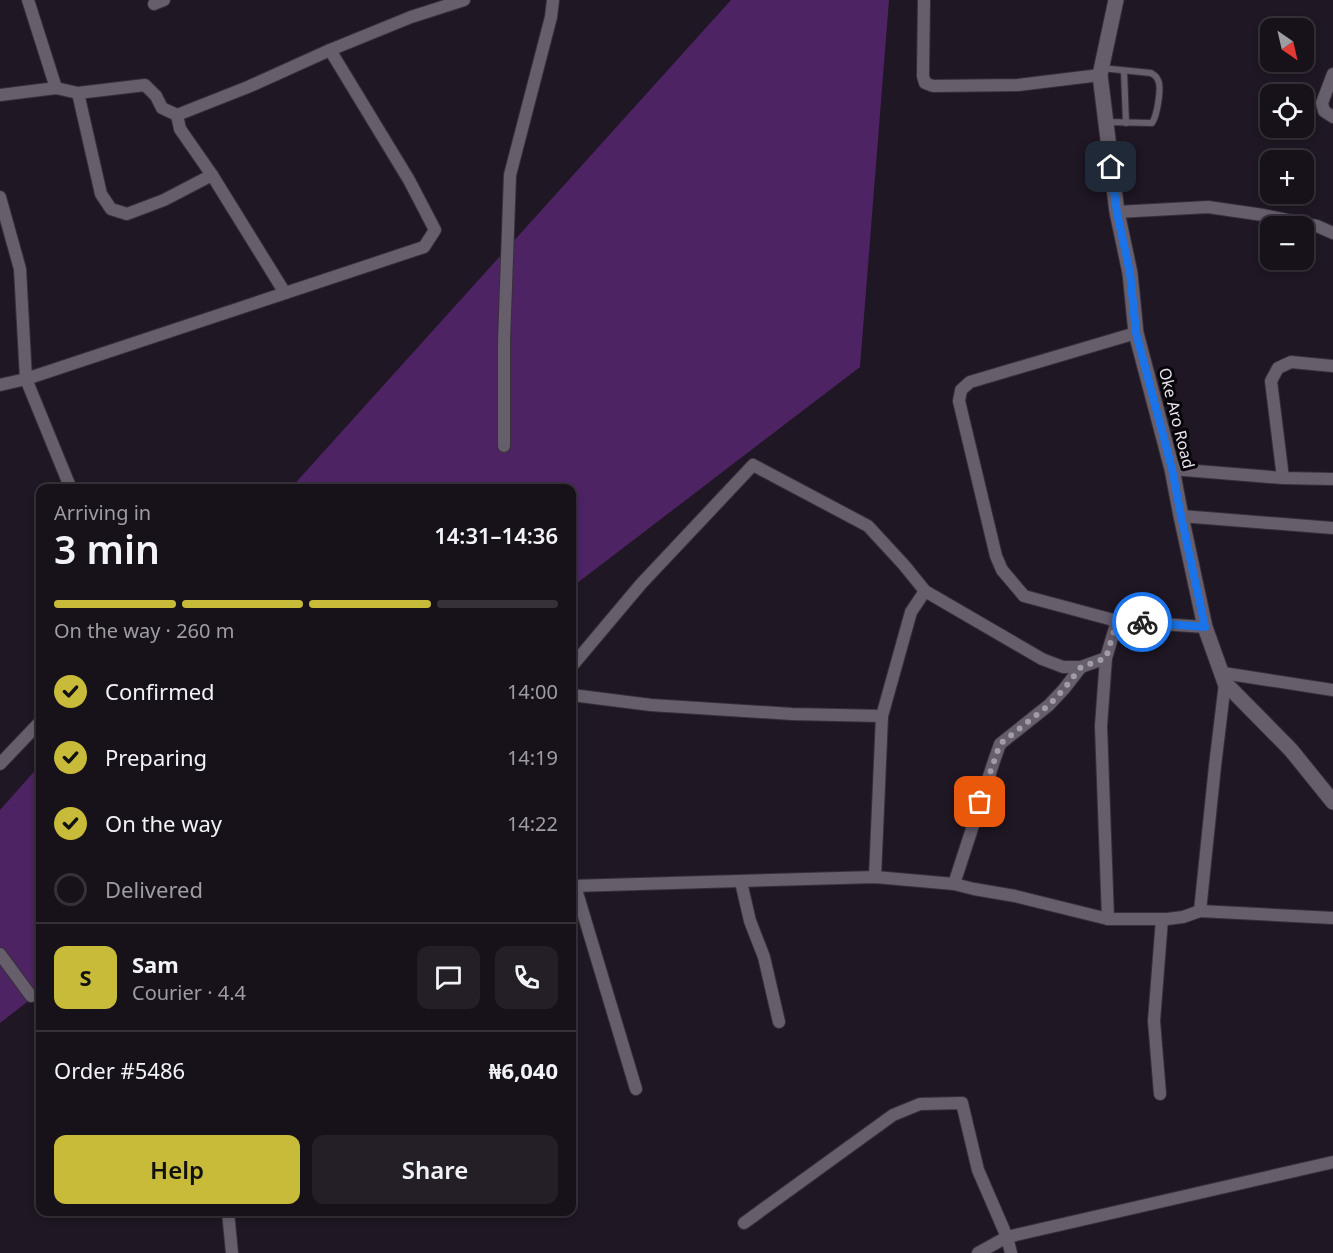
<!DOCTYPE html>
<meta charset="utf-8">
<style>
:root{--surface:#17111a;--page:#241f27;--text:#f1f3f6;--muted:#9e9da2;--line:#363139;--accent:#c9bb3a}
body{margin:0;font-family:"Noto Sans",sans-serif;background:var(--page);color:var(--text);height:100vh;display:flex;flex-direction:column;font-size:22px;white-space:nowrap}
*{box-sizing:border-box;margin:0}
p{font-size:20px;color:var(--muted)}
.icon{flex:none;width:33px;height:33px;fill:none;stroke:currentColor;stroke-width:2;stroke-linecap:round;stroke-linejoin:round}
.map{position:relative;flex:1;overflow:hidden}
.panel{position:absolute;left:36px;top:484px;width:540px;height:732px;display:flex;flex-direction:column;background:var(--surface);border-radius:12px;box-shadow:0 3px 9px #0003,0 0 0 2px var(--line)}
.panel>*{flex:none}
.needle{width:39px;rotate:146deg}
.buttons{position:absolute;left:1260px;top:18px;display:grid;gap:12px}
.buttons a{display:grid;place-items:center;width:54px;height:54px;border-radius:12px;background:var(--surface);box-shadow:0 3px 9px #0003,0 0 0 2px var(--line);font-size:30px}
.pin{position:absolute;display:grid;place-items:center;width:51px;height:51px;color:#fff;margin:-26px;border-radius:12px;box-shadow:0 3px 9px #0006}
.courier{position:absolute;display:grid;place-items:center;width:60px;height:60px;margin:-30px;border:4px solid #1a73e8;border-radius:50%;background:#fff;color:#222;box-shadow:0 2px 8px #0007}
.summary em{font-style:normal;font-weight:600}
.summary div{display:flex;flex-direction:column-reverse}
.summary{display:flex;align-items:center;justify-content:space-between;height:102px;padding:0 18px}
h1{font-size:39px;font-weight:600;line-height:45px}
.bar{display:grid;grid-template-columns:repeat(4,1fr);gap:9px 6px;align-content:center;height:72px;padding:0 18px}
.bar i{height:8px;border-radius:4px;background:var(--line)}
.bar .selected{background:var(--accent)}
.bar p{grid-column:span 4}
.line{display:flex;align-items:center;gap:15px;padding:0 18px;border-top:2px solid var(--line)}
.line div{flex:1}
.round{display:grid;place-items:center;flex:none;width:63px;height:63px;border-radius:12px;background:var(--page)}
ol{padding:0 18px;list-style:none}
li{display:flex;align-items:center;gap:18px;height:66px}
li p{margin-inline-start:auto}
li .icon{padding:6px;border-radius:50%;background:var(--accent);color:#111;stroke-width:4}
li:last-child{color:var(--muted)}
li i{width:33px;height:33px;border:3px solid var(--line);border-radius:50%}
.cta{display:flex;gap:12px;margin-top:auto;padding:12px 18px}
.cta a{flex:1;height:69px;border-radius:12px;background:var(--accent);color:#111;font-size:24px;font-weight:600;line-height:69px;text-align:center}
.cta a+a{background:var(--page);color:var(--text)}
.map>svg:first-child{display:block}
</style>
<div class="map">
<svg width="1333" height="1253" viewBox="0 0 1333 1253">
<rect width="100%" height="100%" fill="#1f1723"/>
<g fill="#4e2364">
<polygon points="731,0 889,0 860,367 572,587 572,489 290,489"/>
<polygon points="40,765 40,992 0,1023 0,810"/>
</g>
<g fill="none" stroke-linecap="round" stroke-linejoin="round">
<defs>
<g id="lane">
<path d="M1101,68L1151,73C1155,76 1156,75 1158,80C1162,87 1157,116 1152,123L1106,122"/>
<polyline points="1124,71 1126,123"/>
</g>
<g id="street">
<polyline points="28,0 56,88"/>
<polyline points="924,0 923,76 925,83 933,86 1018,85 1100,75"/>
<polyline points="154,4 164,0"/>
<polyline points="330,50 411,17 464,0"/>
<polyline points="1333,74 1322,103 1324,111 1333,117"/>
<polyline points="78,93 101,194 111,209 127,214 164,200 212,175"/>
<polyline points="0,95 56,88 78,93 145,85 156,96 162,108 177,115 180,129 212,175 285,293"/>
<polyline points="0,197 20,269 26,379 71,489"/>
<polyline points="1117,212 1208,207 1263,215 1317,226 1333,233"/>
<polyline points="1136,333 970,382 961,390 959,401 996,556 1002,570 1024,596 1117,621 1205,627"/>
<polyline points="0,385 26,379 424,247 435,230 409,180 330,50 248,87 177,115"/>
<polyline points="504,446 504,341 510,175 551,17 553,0"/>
<polyline points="1172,469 1283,478 1333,479"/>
<polyline points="1283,478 1271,381 1278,368 1291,362 1333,366"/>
<polyline points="1181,516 1333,528"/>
<polyline points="572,666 641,584 753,465 868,526 904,565 925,591 1042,659 1063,667 1081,667 1106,658"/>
<polyline points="1223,673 1333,690"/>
<polyline points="572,695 651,705 792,714 882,716"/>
<polyline points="0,764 40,722"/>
<polyline points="875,877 882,716 911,612 925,591"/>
<polyline points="741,882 750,921 764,957 779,1022"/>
<polyline points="954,884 994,761 1000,744 1049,705 1064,689 1081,667"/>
<polyline points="572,886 875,877 954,884 974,889 1015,896 1108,919 1167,919 1183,917 1200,911 1333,918"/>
<polyline points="575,886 636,1089"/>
<polyline points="1200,911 1215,766 1225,683"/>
<polyline points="1108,919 1101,726 1106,658 1117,621"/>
<polyline points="0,954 31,996"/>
<polyline points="1160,1094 1154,1021 1162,919"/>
<polyline points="228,1212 232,1253"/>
<polyline points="744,1223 893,1115 920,1104 962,1103 978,1170 1007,1237 1011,1253"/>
<polyline points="978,1253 1007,1237 1333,1162"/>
</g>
<polyline id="secondary" points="1116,0 1100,75 1117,212 1130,273 1136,333 1172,469 1181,516 1205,627 1225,683 1291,750 1333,802"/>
</defs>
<use href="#lane" stroke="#363139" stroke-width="8"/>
<use href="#street" stroke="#363139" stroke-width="14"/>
<use href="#secondary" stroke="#363139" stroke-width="17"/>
<use href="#lane" stroke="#675e6c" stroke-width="6"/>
<use href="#street" stroke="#675e6c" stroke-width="12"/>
<use href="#secondary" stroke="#675e6c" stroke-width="15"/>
</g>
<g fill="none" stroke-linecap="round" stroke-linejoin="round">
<polyline stroke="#a29ca6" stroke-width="6" stroke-dasharray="0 10.8" points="980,802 1000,744 1049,705 1064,689 1081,667 1106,658 1117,621 1142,622"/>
<polyline stroke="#1a73e8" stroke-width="8" points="1111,167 1117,213 1130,273 1136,333 1172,469 1181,516 1205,627 1142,622"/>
</g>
<g text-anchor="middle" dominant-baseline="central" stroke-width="6" stroke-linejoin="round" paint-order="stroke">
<g font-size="16" fill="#e9e4ed" stroke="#070509">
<text transform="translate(1177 418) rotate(76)">Oke Aro Road</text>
</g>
</g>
</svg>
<div class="buttons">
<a><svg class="needle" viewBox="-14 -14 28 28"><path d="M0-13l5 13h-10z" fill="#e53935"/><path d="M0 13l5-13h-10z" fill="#9e9da2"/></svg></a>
<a><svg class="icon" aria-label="locate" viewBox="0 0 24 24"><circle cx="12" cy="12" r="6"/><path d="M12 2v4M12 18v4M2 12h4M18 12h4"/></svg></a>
<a>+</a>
<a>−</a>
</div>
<div class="pin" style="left:980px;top:802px;background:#ea580c"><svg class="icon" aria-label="bag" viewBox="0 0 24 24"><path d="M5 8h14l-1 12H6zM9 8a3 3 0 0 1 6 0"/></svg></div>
<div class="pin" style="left:1111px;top:167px;background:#1f2937"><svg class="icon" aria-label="home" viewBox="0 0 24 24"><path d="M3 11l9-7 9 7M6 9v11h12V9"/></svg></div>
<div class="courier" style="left:1142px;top:622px"><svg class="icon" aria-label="bike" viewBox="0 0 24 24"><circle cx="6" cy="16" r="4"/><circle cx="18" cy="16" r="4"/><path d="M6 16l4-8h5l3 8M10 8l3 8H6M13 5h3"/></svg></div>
<section class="panel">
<div class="summary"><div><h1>3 min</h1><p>Arriving in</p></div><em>14:31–14:36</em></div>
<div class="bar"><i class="selected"></i><i class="selected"></i><i class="selected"></i><i></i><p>On the way · 260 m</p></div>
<ol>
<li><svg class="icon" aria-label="check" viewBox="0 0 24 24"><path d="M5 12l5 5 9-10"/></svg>Confirmed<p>14:00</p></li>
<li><svg class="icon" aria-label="check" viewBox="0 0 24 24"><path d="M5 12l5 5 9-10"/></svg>Preparing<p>14:19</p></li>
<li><svg class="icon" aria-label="check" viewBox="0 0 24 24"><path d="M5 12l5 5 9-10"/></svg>On the way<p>14:22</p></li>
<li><i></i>Delivered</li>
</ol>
<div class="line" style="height:108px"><b class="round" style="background:var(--accent);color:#111">S</b><div><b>Sam</b><p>Courier · 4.4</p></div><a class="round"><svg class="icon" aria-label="chat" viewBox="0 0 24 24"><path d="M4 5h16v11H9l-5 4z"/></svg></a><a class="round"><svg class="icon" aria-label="phone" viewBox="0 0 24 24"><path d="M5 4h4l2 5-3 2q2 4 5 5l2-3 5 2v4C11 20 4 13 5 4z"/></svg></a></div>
<div class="line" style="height:78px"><div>Order #5486</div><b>₦6,040</b></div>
<div class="cta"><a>Help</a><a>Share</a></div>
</section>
</div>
